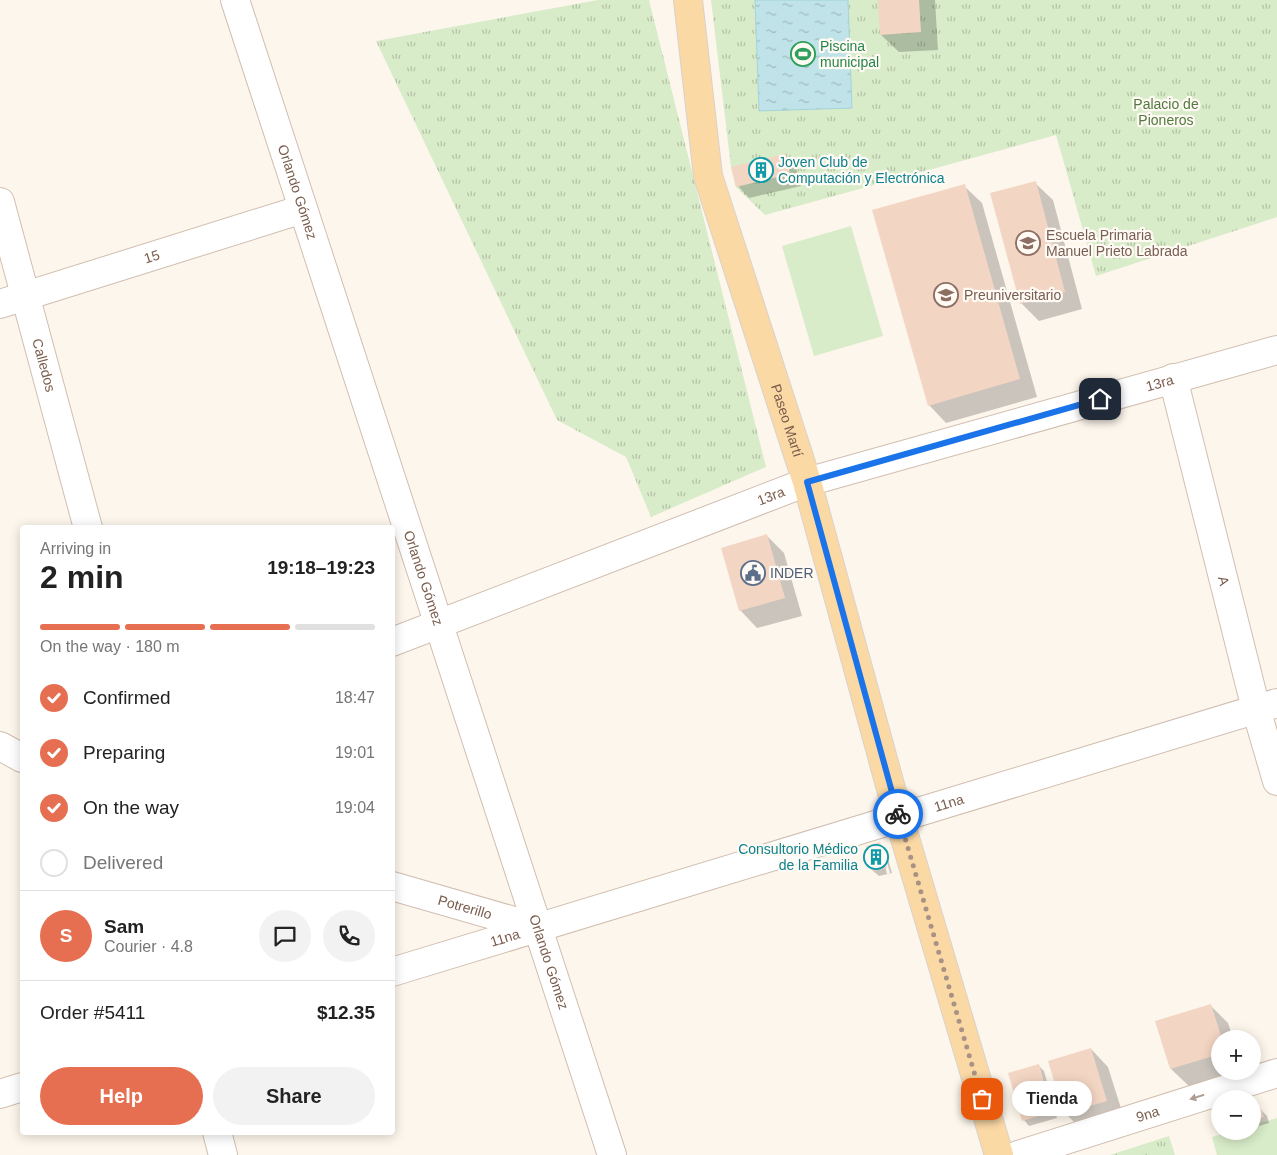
<!DOCTYPE html>
<meta charset="utf-8">
<style>
:root{--surface:#fff;--page:#f2f2f2;--text:#222;--muted:#767676;--line:#e0e0e0;--accent:#e76f51}
body{margin:0;font-family:Helvetica,sans-serif;background:var(--page);color:var(--text);height:100vh;display:flex;flex-direction:column;font-size:19px;white-space:nowrap}
*{box-sizing:border-box;margin:0}
p{font-size:16px;color:var(--muted)}
.icon{flex:none;width:28px;height:28px;fill:none;stroke:currentColor;stroke-width:2;stroke-linecap:round;stroke-linejoin:round}
.map{position:relative;flex:1;overflow:hidden}
.sheet{position:absolute;left:20px;top:525px;width:375px;height:610px;display:flex;flex-direction:column;background:var(--surface);border-radius:5px;box-shadow:0 2px 12px #0003}
.sheet>*{flex:none}
.controls{position:absolute;left:1211px;top:1030px;display:grid;gap:10px}
.controls a{display:grid;place-items:center;width:50px;height:50px;border-radius:50%;background:var(--surface);box-shadow:0 2px 12px #0003;font-size:25px}
.pin{position:absolute;display:grid;place-items:center;width:42px;height:42px;color:#fff;margin:-21px;border-radius:10px;box-shadow:0 2px 8px #0006}
.courier{position:absolute;display:grid;place-items:center;width:50px;height:50px;margin:-25px;border:4px solid #1a73e8;border-radius:50%;background:#fff;color:#222;box-shadow:0 1px 6px #0007}
.bubble{position:absolute;height:35px;border-radius:18px;background:var(--surface);box-shadow:0 2px 12px #0003;font-size:16px;font-weight:600;line-height:35px;text-align:center}
.headline em{font-style:normal;font-weight:600}
.headline div{display:flex;flex-direction:column-reverse}
.headline{display:flex;align-items:center;justify-content:space-between;height:85px;padding:0 20px}
h1{font-size:32px;font-weight:600;line-height:38px}
.bar{display:grid;grid-template-columns:repeat(4,1fr);gap:8px 5px;align-content:center;height:60px;padding:0 20px}
.bar i{height:6px;border-radius:4px;background:var(--line)}
.bar .on{background:var(--accent)}
.bar p{grid-column:span 4}
.line{display:flex;align-items:center;gap:12px;padding:0 20px;border-top:1px solid var(--line)}
.line div{flex:1}
.round{display:grid;place-items:center;flex:none;width:52px;height:52px;border-radius:26px;background:var(--page)}
ol{padding:0 20px;list-style:none}
li{display:flex;align-items:center;gap:15px;height:55px}
li p{margin-inline-start:auto}
li .icon{padding:5px;border-radius:50%;background:var(--accent);color:#fff;stroke-width:4}
li:last-child{color:var(--muted)}
li i{width:28px;height:28px;border:2px solid var(--line);border-radius:50%}
.action{display:flex;gap:10px;margin-top:auto;padding:10px 20px}
.action a{flex:1;height:58px;border-radius:30px;background:var(--accent);color:#fff;font-size:20px;font-weight:600;line-height:58px;text-align:center}
.action a+a{background:var(--page);color:var(--text)}
.map>svg:first-child{display:block}
</style>
<div class="map">
<svg width="1277" height="1155" viewBox="0 0 1277 1155">
<defs>
<pattern id="park-tufts" width="24" height="20" patternUnits="userSpaceOnUse" patternTransform="scale(1.25)"><rect width="24" height="20" fill="#d8ecc9"/><path d="M3 7l-1-3M5 7V3M7 7l1-3M15 17l-1-3M17 17v-4M19 17l1-3" fill="none" stroke="#b4c2a5"/></pattern>
<pattern id="water-ripples" width="26" height="14" patternUnits="userSpaceOnUse" patternTransform="scale(1.25)"><rect width="26" height="14" fill="#bfe3e8"/><path d="M2 4q2-2 4 0t4 0M15 11q2-2 4 0t4 0" fill="none" stroke="#a0bbbe"/></pattern>
</defs>
<rect width="100%" height="100%" fill="#fdf6ec"/>
<g fill="#d8ecc9">
<polygon points="851,226 883,336 814,356 782,246"/>
<polygon points="1277,1118 1277,1155 1217,1155 1212,1137 1233,1131 1252,1131 1253,1125"/>
</g>
<g fill="url(#park-tufts)">
<polygon points="598,0 649,0 766,467 651,517 626,457 557,420 376,41"/>
<polygon points="711,0 1277,0 1277,217 1096,276 1056,135 765,215 736,187 731,167"/>
<polygon points="1169,1136 1175,1155 1110,1155"/>
</g>
<polygon fill="url(#water-ripples)" stroke="#a5d3da" points="755,0 848,0 852,108 759,111"/>
<g fill="#0003" fill-rule="evenodd">
<polygon points="879,0 935,0 938,50 899,52 881,35"/>
<polygon points="785,155 796,167 801,186 749,198 738,186"/>
<polygon points="1035,183 1053,200 1082,309 1039,321 1021,303"/>
<polygon points="964,186 982,203 1037,397 946,423 929,405"/>
<polygon points="767,536 784,553 802,616 757,628 740,610"/>
<path d="M880,844L885,849L892,873L879,876L873,871L867,847ZM881,848H883L890,873L887,874Z"/>
<polygon points="1210,1005 1228,1023 1233,1039 1220,1039 1220,1071 1237,1071 1189,1086 1171,1069"/>
<polygon points="1091,1049 1108,1067 1124,1118 1083,1131 1065,1113"/>
<polygon points="1038,1065 1044,1071 1057,1118 1029,1126 1024,1120"/>
<polygon points="1261,1110 1267,1116 1269,1123 1252,1128 1252,1113"/>
</g>
<g fill="#f3d5c3">
<polygon points="878,0 919,0 921,32 880,35"/>
<polygon points="785,154 790,174 736,187 731,167"/>
<polygon points="1036,181 1065,292 1020,304 990,193"/>
<polygon points="965,184 1020,379 928,406 872,210"/>
<polygon points="767,534 785,598 739,611 721,548"/>
<polygon points="880,842 887,868 872,871 866,846"/>
<polygon points="1211,1004 1222,1039 1220,1054 1170,1069 1155,1021"/>
<polygon points="1091,1048 1107,1101 1064,1114 1048,1061"/>
<polygon points="1039,1064 1052,1112 1022,1121 1008,1073"/>
<polygon points="1261,1109 1264,1117 1252,1121 1252,1111"/>
</g>
<g fill="none" stroke-linecap="round" stroke-linejoin="round">
<defs>
<g id="minor">
<path id="s1" d="M235,0L612,1155"/>
<path id="s2" d="M0,202L88,528"/>
<path id="s3" d="M0,304L303,209"/>
<path id="s4" d="M1173,378L1256,709L1277,781"/>
<path id="s5" d="M392,642L807,482L1277,350"/>
<polyline points="0,746 22,758"/>
<path id="s6" d="M392,886L538,928"/>
<path id="s7" d="M392,972L1277,703"/>
<polyline points="0,1094 22,1087"/>
<polyline points="217,1132 223,1155"/>
<path id="s8" d="M1018,1155L1277,1073"/>
</g>
<g id="major">
<path id="s9" d="M688,0L708,176L807,482L899,818L999,1155"/>
</g>
</defs>
<use href="#minor" stroke="#d1beb0" stroke-width="30"/>
<use href="#major" stroke="#dad1cd" stroke-width="30"/>
<use href="#minor" stroke="#fff" stroke-width="28"/>
<use href="#major" stroke="#fbd9a5" stroke-width="28"/>
</g>
<defs><path id="oneway-solid" d="M-6-.8H1V-3.2L6.5 0L1 3.2V.8H-6Z" transform="scale(1.25)"/></defs>
<use fill="#af9d94" href="#oneway-solid" transform="translate(1197 1097) rotate(163)"/>
<g fill="none" stroke-linecap="round" stroke-linejoin="round">
<polyline stroke="#a89285" stroke-width="5" stroke-dasharray="0 9" points="898,814 982,1099"/>
<polyline stroke="#1a73e8" stroke-width="6" points="898,814 807,482 1100,399"/>
</g>
<defs>
<symbol id="stadium-ring" viewBox="-11 -11 22 22"><circle r="9.5" fill="#fffaf3" stroke="#2e9e5b" stroke-width="1.5"/><path d="M0-5a6.5 5 0 1 0 0 10a6.5 5 0 1 0 0-10ZM-3.5-1.8h7v3.6h-7Z" fill="#2e9e5b"/></symbol>
<symbol id="building-ring" viewBox="-11 -11 22 22"><circle r="9.5" fill="#fffaf3" stroke="#0f9aa8" stroke-width="1.5"/><path d="M-4-6H4V6H1V3H-1V6H-4ZM-2.5-4.3h1.7v1.8h-1.7ZM.8-4.3h1.7v1.8H.8ZM-2.5-1h1.7V.8h-1.7ZM.8-1h1.7V.8H.8Z" fill="#0f9aa8"/></symbol>
<symbol id="school-ring" viewBox="-11 -11 22 22"><circle r="9.5" fill="#fffaf3" stroke="#8d6e63" stroke-width="1.5"/><path d="M0-5L7-2L0 1L-7-2ZM-4 1L0 2.5L4 1V4Q0 6-4 4Z" fill="#8d6e63"/></symbol>
<symbol id="civic-ring" viewBox="-11 -11 22 22"><circle r="9.5" fill="#fffaf3" stroke="#5c6f8a" stroke-width="1.5"/><path d="M-.6-6.5H3V-4.5H.6V-3L4-1V1h2V6H-6V1h2V-1L-.6-3ZM-1.2 2.5V6h2.4V2.5Z" fill="#5c6f8a"/></symbol>
</defs>
<g fill-rule="evenodd">
<use href="#stadium-ring" x="789" y="40" width="28" height="28"/>
<use href="#building-ring" x="747" y="156" width="28" height="28"/>
<use href="#school-ring" x="1014" y="229" width="28" height="28"/>
<use href="#school-ring" x="932" y="281" width="28" height="28"/>
<use href="#civic-ring" x="739" y="559" width="28" height="28"/>
<use href="#building-ring" x="862" y="843" width="28" height="28"/>
</g>
<g text-anchor="middle" dominant-baseline="central" stroke-width="4.5" stroke-linejoin="round" paint-order="stroke">
<g font-size="14" fill="#27864d" stroke="#fffaf3" text-anchor="start">
<text x="820" y="46">Piscina<tspan x="820" dy="16">municipal</tspan></text>
</g>
<g font-size="14" fill="#537a41" stroke="#fffaf3">
<text x="1166" y="104">Palacio de<tspan x="1166" dy="16">Pioneros</tspan></text>
</g>
<g font-size="14" fill="#0d838f" stroke="#fffaf3" text-anchor="start">
<text x="778" y="162">Joven Club de<tspan x="778" dy="16">Computación y Electrónica</tspan></text>
<text x="858" y="849" text-anchor="end">Consultorio Médico<tspan x="858" dy="16">de la Familia</tspan></text>
</g>
<g font-size="14" fill="#7a5c4d" stroke="#fffaf3">
<text stroke="none"><textPath href="#s1" startOffset="202">Orlando Gómez</textPath></text>
<text stroke="none"><textPath href="#s3" startOffset="159">15</textPath></text>
<text stroke="none"><textPath href="#s2" startOffset="169">Calledos</textPath></text>
<text stroke="none"><textPath href="#s5" startOffset="811">13ra</textPath></text>
<text stroke="none"><textPath href="#s9" startOffset="434">Paseo Martí</textPath></text>
<text stroke="none"><textPath href="#s5" startOffset="406">13ra</textPath></text>
<text stroke="none"><textPath href="#s1" startOffset="608">Orlando Gómez</textPath></text>
<text stroke="none"><textPath href="#s4" startOffset="209">A</textPath></text>
<text stroke="none"><textPath href="#s7" startOffset="582">11na</textPath></text>
<text stroke="none"><textPath href="#s6" startOffset="76">Potrerillo</textPath></text>
<text stroke="none"><textPath href="#s7" startOffset="118">11na</textPath></text>
<text stroke="none"><textPath href="#s1" startOffset="1012">Orlando Gómez</textPath></text>
<text stroke="none"><textPath href="#s8" startOffset="136">9na</textPath></text>
</g>
<g font-size="14" fill="#785e54" stroke="#fffaf3" text-anchor="start">
<text x="1046" y="235">Escuela Primaria<tspan x="1046" dy="16">Manuel Prieto Labrada</tspan></text>
<text x="964" y="295">Preuniversitario</text>
</g>
<g font-size="14" fill="#4e5e75" stroke="#fffaf3" text-anchor="start">
<text x="770" y="573">INDER</text>
</g>
</g>
</svg>
<div class="controls">
<a>+</a>
<a>−</a>
</div>
<div class="pin" style="left:982px;top:1099px;background:#ea580c"><svg class="icon" aria-label="bag" viewBox="0 0 24 24"><path d="M5 8h14l-1 12H6zM9 8a3 3 0 0 1 6 0"/></svg></div>
<div class="pin" style="left:1100px;top:399px;background:#1f2937"><svg class="icon" aria-label="home" viewBox="0 0 24 24"><path d="M3 11l9-7 9 7M6 9v11h12V9"/></svg></div>
<div class="courier" style="left:898px;top:814px"><svg class="icon" aria-label="bike" viewBox="0 0 24 24"><circle cx="6" cy="16" r="4"/><circle cx="18" cy="16" r="4"/><path d="M6 16l4-8h5l3 8M10 8l3 8H6M13 5h3"/></svg></div>
<div class="bubble" style="left:1012px;top:1081px;width:80px">Tienda</div>
<section class="sheet">
<div class="headline"><div><h1>2 min</h1><p>Arriving in</p></div><em>19:18–19:23</em></div>
<div class="bar"><i class="on"></i><i class="on"></i><i class="on"></i><i></i><p>On the way · 180 m</p></div>
<ol>
<li><svg class="icon" aria-label="check" viewBox="0 0 24 24"><path d="M5 12l5 5 9-10"/></svg>Confirmed<p>18:47</p></li>
<li><svg class="icon" aria-label="check" viewBox="0 0 24 24"><path d="M5 12l5 5 9-10"/></svg>Preparing<p>19:01</p></li>
<li><svg class="icon" aria-label="check" viewBox="0 0 24 24"><path d="M5 12l5 5 9-10"/></svg>On the way<p>19:04</p></li>
<li><i></i>Delivered</li>
</ol>
<div class="line" style="height:90px"><b class="round" style="background:var(--accent);color:#fff">S</b><div><b>Sam</b><p>Courier · 4.8</p></div><a class="round"><svg class="icon" aria-label="chat" viewBox="0 0 24 24"><path d="M4 5h16v11H9l-5 4z"/></svg></a><a class="round"><svg class="icon" aria-label="phone" viewBox="0 0 24 24"><path d="M5 4h4l2 5-3 2q2 4 5 5l2-3 5 2v4C11 20 4 13 5 4z"/></svg></a></div>
<div class="line" style="height:65px"><div>Order #5411</div><b>$12.35</b></div>
<div class="action"><a>Help</a><a>Share</a></div>
</section>
</div>
